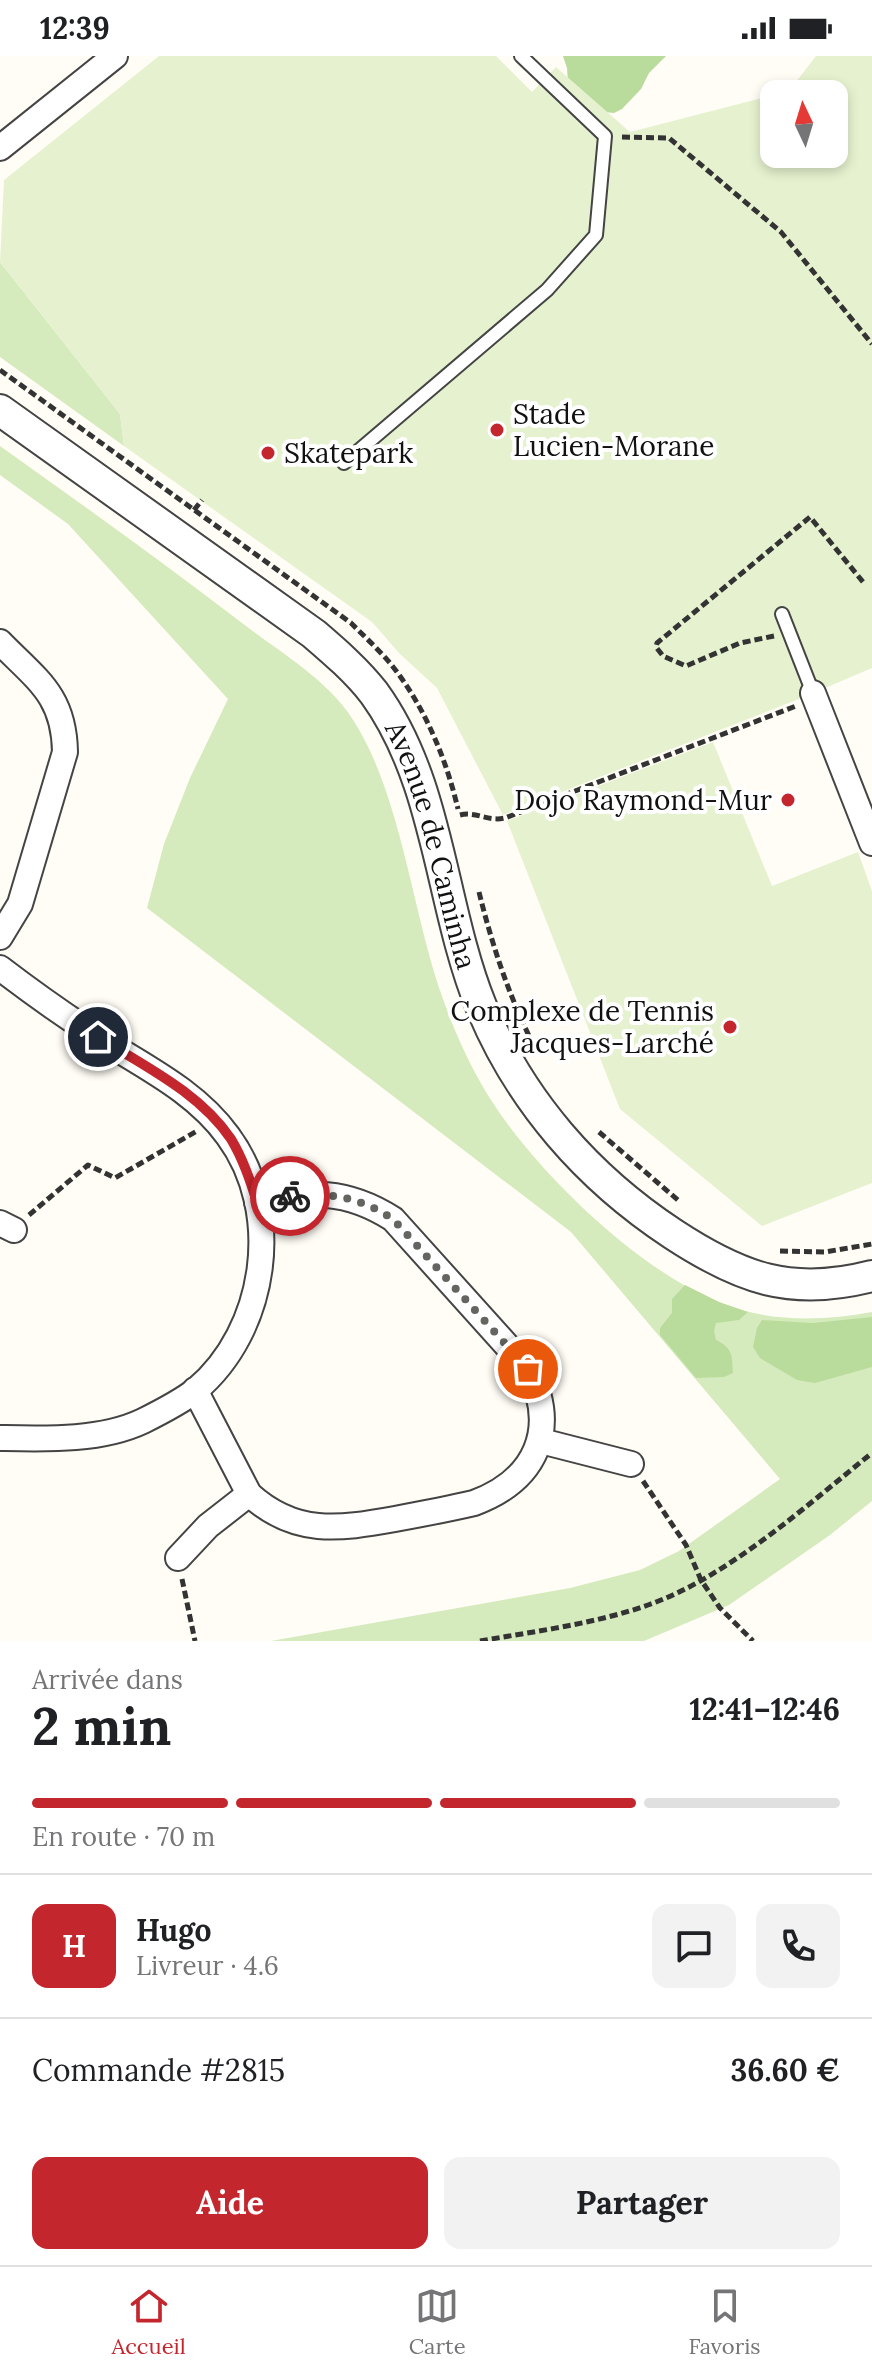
<!DOCTYPE html>
<html lang="fr">
<meta charset="utf-8">
<style>
:root{--surface:#fff;--page:#f2f2f2;--text:#202124;--muted:#757577;--line:#e0e0e0;--accent:#c4262e}
body{margin:0;font-family:Lora,serif;background:var(--page);color:var(--text);height:100vh;display:flex;flex-direction:column;font-size:30px;white-space:nowrap}
*{box-sizing:border-box;margin:0}
p{font-size:26px;color:var(--muted)}
.icon{flex:none;width:44px;height:44px;fill:none;stroke:currentColor;stroke-width:2;stroke-linecap:round;stroke-linejoin:round}
.map{position:relative;height:1585px;overflow:hidden}
.side{display:flex;flex-direction:column;background:var(--surface);flex:1}
.side>*{flex:none}
.needle{width:52px;rotate:356deg}
.buttons{position:absolute;left:760px;top:24px;display:grid;gap:16px}
.buttons a{display:grid;place-items:center;width:88px;height:88px;border-radius:16px;background:var(--surface);box-shadow:0 4px 12px #0003;font-size:40px}
.pin{position:absolute;display:grid;place-items:center;width:68px;height:68px;color:#fff;margin:-34px;border:4px solid #fff;border-radius:50%;box-shadow:0 2px 8px #0007}
.courier{position:absolute;display:grid;place-items:center;width:80px;height:80px;margin:-40px;border:6px solid #c4262e;border-radius:50%;background:#fff;color:#222;box-shadow:0 2px 10px #0007}
.overview em{font-style:normal;font-weight:800}
.overview div{display:flex;flex-direction:column-reverse}
.overview{display:flex;align-items:center;justify-content:space-between;height:136px;padding:0 32px}
h1{font-size:52px;font-weight:800;line-height:60px}
.bar{display:grid;grid-template-columns:repeat(4,1fr);gap:12px 8px;align-content:center;height:96px;padding:0 32px}
.bar i{height:10px;border-radius:6px;background:var(--line)}
.bar .current{background:var(--accent)}
.bar p{grid-column:span 4}
.line{display:flex;align-items:center;gap:20px;padding:0 32px;border-top:2px solid var(--line)}
.line div{flex:1}
.round{display:grid;place-items:center;flex:none;width:84px;height:84px;border-radius:16px;background:var(--page)}
.button{display:flex;gap:16px;margin-top:auto;padding:16px 32px}
.button a{flex:1;height:92px;border-radius:16px;background:var(--accent);color:#fff;font-size:32px;font-weight:800;line-height:92px;text-align:center}
.button a+a{background:var(--page);color:var(--text)}
.status{display:flex;justify-content:space-between;align-items:center;height:56px;padding:0 40px;background:var(--surface);direction:ltr}
.status svg{height:22px;fill:currentColor}
.tab-bar{display:flex;justify-content:space-around;align-items:center;height:112px;border-top:2px solid var(--line);background:var(--surface);font-size:22px;color:var(--muted)}
.tab-bar a{display:grid;justify-items:center;gap:4px}
.tab-bar .current{color:var(--accent)}
.map>svg:first-child{display:block}
</style>
<div class="status"><b>12:39</b><svg viewBox="0 0 49 12"><path d="M0 12V9h3v3zM5 12V6h3v6zM10 12V3h3v9zM15 12V0h3v12zM26 1h20v11H26zM47 4h2v5h-2z"/></svg></div>
<div class="map">
<svg width="872" height="1585" viewBox="0 0 872 1585">
<rect width="100%" height="100%" fill="#fffdf5"/>
<g fill="#d5ebbd">
<polygon points="0,206 120,358 124,390 0,301"/>
<path d="M0,390C83,449 165,508 246,570C280,596 321,620 347,655C401,730 411,855 443,943C456,980 473,1017 495,1050C544,1124 654,1230 741,1254C784,1266 829,1264 872,1256V1445L830,1479L729,1549L644,1585H271L570,1532L640,1514L679,1495L780,1423L571,1176L147,852L164,788L190,722L228,643L68,468L0,419Z"/>
</g>
<g fill="#b9dc9c">
<polygon points="563,0 666,0 649,17 641,33 622,53 614,57 596,55 568,27 567,12"/>
<path d="M685,1229L719,1246L748,1256L739,1264L716,1267L714,1275L716,1284C733,1292 732,1300 733,1317L724,1321L696,1322L660,1279V1272L672,1257V1243Z"/>
<polygon points="872,1261 872,1311 815,1327 797,1324 760,1302 753,1291 757,1272 762,1264 813,1267"/>
</g>
<g fill="#e6f2cf">
<polygon points="159,0 496,0 532,36 556,11 630,76 774,39 774,98 834,98 834,38 777,38 789,35 816,0 872,0 872,612 804,641 503,759 437,632 399,597 372,566 124,390 120,358 0,206 4,124"/>
<polygon points="713,686 772,830 858,796 872,835 872,1127 762,1170 620,1053 507,765"/>
</g>
<g fill="none" stroke-linecap="round" stroke-linejoin="round">
<defs>
<g id="service">
<polyline points="344,407 547,234 596,179 605,80 521,0"/>
<polyline points="782,558 813,637"/>
</g>
<g id="minor">
<polyline points="0,92 115,0"/>
<path d="M0,586C37,624 64,639 65,696L20,848L0,881"/>
<polyline points="813,637 872,787"/>
<path d="M0,912C34,938 68,962 104,985C149,1013 197,1037 228,1080C284,1156 267,1274 196,1334C181,1346 161,1356 143,1365C101,1385 46,1383 0,1382"/>
<polyline points="0,1167 14,1174"/>
<path d="M195,1334L249,1438C295,1480 339,1473 395,1463C422,1458 448,1453 474,1447C536,1424 559,1373 528,1313L393,1163C346,1133 310,1135 257,1146"/>
<polyline points="541,1385 631,1408"/>
<polyline points="178,1502 208,1470 249,1438"/>
</g>
<g id="tertiary">
<path id="s1" d="M0,354L314,578C335,596 357,615 374,637C440,728 440,849 481,950C520,1045 588,1122 673,1178C740,1222 791,1241 872,1220"/>
</g>
</defs>
<use href="#service" stroke="#444" stroke-width="16"/>
<use href="#minor" stroke="#444" stroke-width="28"/>
<use href="#tertiary" stroke="#444" stroke-width="34"/>
<g stroke="#333" stroke-width="5" stroke-dasharray="8 4" stroke-linecap="butt">
<polyline points="622,81 669,82 781,176 872,288"/>
<path d="M0,314L351,567C364,580 378,593 390,607C424,649 446,702 458,753"/>
<polyline points="194,454 202,444"/>
<polyline points="774,580 740,587 686,610 663,600 656,591 657,587 810,461 863,526"/>
<path d="M460,759C476,755 488,766 505,762L796,650"/>
<path d="M479,836C492,889 509,940 533,988"/>
<polyline points="599,1076 679,1145"/>
<polyline points="29,1159 88,1109 115,1122 197,1075"/>
<polyline points="780,1195 825,1196 872,1188"/>
<polyline points="643,1425 686,1489 701,1524 720,1552 753,1585"/>
<polyline points="182,1523 195,1585"/>
<path d="M480,1585C536,1575 594,1568 648,1549C728,1521 807,1449 872,1397"/>
</g>
<use href="#service" stroke="#fff" stroke-width="12"/>
<use href="#minor" stroke="#fff" stroke-width="24"/>
<use href="#tertiary" stroke="#fff" stroke-width="30"/>
</g>
<g fill="none" stroke-linecap="round" stroke-linejoin="round">
<path stroke="#646461" stroke-width="8" stroke-dasharray="0 14.4" d="M290,1140C330,1136 359,1141 393,1163L528,1313"/>
<path stroke="#c4262e" stroke-width="10" d="M98,981C144,1010 199,1036 231,1083C243,1103 250,1124 257,1146L290,1140"/>
</g>
<g fill="#c4262e" stroke="#fff" stroke-width="3">
<circle cx="497" cy="374" r="8"/>
<circle cx="268" cy="397" r="8"/>
<circle cx="788" cy="744" r="8"/>
<circle cx="730" cy="971" r="8"/>
</g>
<g text-anchor="middle" dominant-baseline="central" stroke-width="8" stroke-linejoin="round" paint-order="stroke">
<g font-size="28" fill="#111" stroke="#fff" text-anchor="start">
<text x="513" y="358">Stade<tspan x="513" dy="32">Lucien-Morane</tspan></text>
<text x="284" y="397">Skatepark</text>
<text x="772" y="744" text-anchor="end">Dojo Raymond-Mur</text>
<text x="714" y="955" text-anchor="end">Complexe de Tennis<tspan x="714" dy="32">Jacques-Larché</tspan></text>
</g>
<g font-size="28" fill="#111" stroke="#fff">
<text stroke="none"><textPath href="#s1" startOffset="634">Avenue de Caminha</textPath></text>
</g>
</g>
</svg>
<div class="buttons">
<a><svg class="needle" viewBox="-14 -14 28 28"><path d="M0-13l5 13h-10z" fill="#e53935"/><path d="M0 13l5-13h-10z" fill="#757577"/></svg></a>
</div>
<div class="pin" style="left:528px;top:1313px;background:#ea580c"><svg class="icon" aria-label="bag" viewBox="0 0 24 24"><path d="M5 8h14l-1 12H6zM9 8a3 3 0 0 1 6 0"/></svg></div>
<div class="pin" style="left:98px;top:981px;background:#1f2937"><svg class="icon" aria-label="home" viewBox="0 0 24 24"><path d="M3 11l9-7 9 7M6 9v11h12V9"/></svg></div>
<div class="courier" style="left:290px;top:1140px"><svg class="icon" aria-label="bike" viewBox="0 0 24 24"><circle cx="6" cy="16" r="4"/><circle cx="18" cy="16" r="4"/><path d="M6 16l4-8h5l3 8M10 8l3 8H6M13 5h3"/></svg></div>
</div>
<section class="side">
<div class="overview"><div><h1>2 min</h1><p>Arrivée dans</p></div><em>12:41–12:46</em></div>
<div class="bar"><i class="current"></i><i class="current"></i><i class="current"></i><i></i><p>En route · 70 m</p></div>
<div class="line" style="height:144px"><b class="round" style="background:var(--accent);color:#fff">H</b><div><b>Hugo</b><p>Livreur · 4.6</p></div><a class="round"><svg class="icon" aria-label="chat" viewBox="0 0 24 24"><path d="M4 5h16v11H9l-5 4z"/></svg></a><a class="round"><svg class="icon" aria-label="phone" viewBox="0 0 24 24"><path d="M5 4h4l2 5-3 2q2 4 5 5l2-3 5 2v4C11 20 4 13 5 4z"/></svg></a></div>
<div class="line" style="height:104px"><div>Commande #2815</div><b>36.60 €</b></div>
<div class="button"><a>Aide</a><a>Partager</a></div>
</section>
<nav class="tab-bar">
<a class="current"><svg class="icon" aria-label="home" viewBox="0 0 24 24"><path d="M3 11l9-7 9 7M6 9v11h12V9"/></svg>Accueil</a>
<a><svg class="icon" aria-label="map" viewBox="0 0 24 24"><path d="M3 6l6-2 6 2 6-2v14l-6 2-6-2-6 2zM9 4v14M15 6v14"/></svg>Carte</a>
<a><svg class="icon" aria-label="saved" viewBox="0 0 24 24"><path d="M7 4h10v16l-5-4-5 4z"/></svg>Favoris</a>
</nav>
